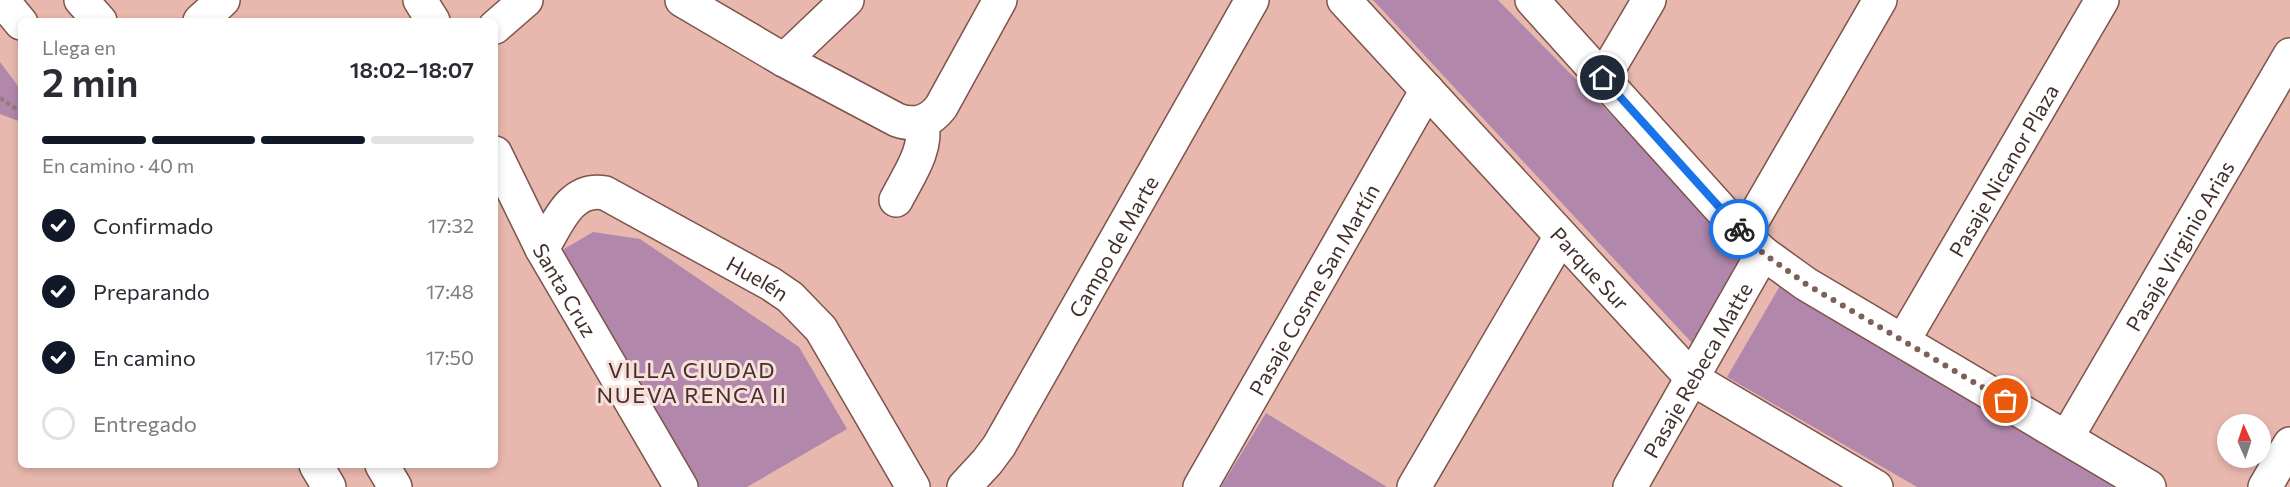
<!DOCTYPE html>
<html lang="es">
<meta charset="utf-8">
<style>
:root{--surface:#fff;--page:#f2f2f3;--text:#2b2b33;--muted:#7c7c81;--line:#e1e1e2;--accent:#111827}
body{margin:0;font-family:Commissioner,sans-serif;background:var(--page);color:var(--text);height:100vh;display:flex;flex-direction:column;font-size:22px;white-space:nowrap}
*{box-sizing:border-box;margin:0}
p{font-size:20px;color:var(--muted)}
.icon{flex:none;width:33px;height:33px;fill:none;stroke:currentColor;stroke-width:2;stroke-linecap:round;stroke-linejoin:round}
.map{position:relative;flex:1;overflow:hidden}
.drawer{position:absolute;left:18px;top:18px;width:480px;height:450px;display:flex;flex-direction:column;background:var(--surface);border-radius:9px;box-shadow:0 3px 9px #0003}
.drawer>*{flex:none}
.needle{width:39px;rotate:357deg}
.tools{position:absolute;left:2217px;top:414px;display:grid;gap:12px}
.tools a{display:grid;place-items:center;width:54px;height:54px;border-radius:50%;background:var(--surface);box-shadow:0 3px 9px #0003;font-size:30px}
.pin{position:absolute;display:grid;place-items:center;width:51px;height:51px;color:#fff;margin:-26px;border:3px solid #fff;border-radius:50%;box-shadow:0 2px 6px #0007}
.courier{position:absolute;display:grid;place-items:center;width:60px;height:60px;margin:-30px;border:4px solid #1a73e8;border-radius:50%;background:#fff;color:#222;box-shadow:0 2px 8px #0007}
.headline em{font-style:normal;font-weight:600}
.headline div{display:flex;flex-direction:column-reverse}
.headline{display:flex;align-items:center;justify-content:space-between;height:102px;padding:0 24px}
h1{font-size:39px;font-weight:600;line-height:45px}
.bar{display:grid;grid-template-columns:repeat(4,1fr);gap:9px 6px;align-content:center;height:72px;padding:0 24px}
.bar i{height:8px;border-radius:4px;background:var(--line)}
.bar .active{background:var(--accent)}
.bar p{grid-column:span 4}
ol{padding:0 24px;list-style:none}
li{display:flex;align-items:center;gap:18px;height:66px}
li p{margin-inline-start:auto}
li .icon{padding:6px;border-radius:50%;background:var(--accent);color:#fff;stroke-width:4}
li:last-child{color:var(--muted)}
li i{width:33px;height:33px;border:3px solid var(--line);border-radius:50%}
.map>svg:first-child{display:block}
</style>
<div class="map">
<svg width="2290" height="487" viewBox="0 0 2290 487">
<rect width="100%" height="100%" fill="#e8b8ae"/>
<g fill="#b188ab">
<polygon points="1373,0 1498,0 1744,250 1693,344"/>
<polygon points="0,62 21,90 21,122 0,114"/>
<polygon points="593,232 640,239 799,347 847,429 747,487 696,487 559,252"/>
<polygon points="1781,284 2130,487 1917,487 1727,377"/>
<polygon points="1266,413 1387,487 1221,487"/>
</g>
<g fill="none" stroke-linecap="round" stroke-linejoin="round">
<defs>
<g id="minor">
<polyline points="2,0 21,23"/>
<polyline points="81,0 100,21"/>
<polyline points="420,0 433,21"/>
<path d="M682,0L784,60L897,120C914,126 929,123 941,107L1000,0"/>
<path id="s1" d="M1344,0L1693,379L1876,487"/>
<polyline points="1532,0 1744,235 1763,253 1806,284 2149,487"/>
<polyline points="200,21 223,0"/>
<polyline points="495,27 526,0"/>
<polyline points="784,60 847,0"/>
<polyline points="1603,78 1649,0"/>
<path id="s2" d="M495,153L542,249L681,487"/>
<path d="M896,200C908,176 928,150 922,122"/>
<polyline points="1744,235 1880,0"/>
<path id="s3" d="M542,249C557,225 570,186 605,193L771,284L790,297L821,329L913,487"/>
<path id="s4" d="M1903,341L2102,0"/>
<path id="s5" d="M2067,437L2290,55"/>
<polyline points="316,465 329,487"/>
<polyline points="382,465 395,487"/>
<path id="s6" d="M964,487L987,462L999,446L1252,0"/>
<path id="s7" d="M1200,487L1427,90"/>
<polyline points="1414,487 1561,236"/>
<path id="s8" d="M1630,487L1763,253"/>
<polyline points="2265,487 2290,444"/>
</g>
</defs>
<use href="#minor" stroke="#7d534b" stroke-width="36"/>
<polyline stroke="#9c7972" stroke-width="4" stroke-dasharray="4.5 3" stroke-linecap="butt" points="0,98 21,112"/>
<use href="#minor" stroke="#fff" stroke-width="33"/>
</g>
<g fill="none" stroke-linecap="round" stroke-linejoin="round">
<polyline stroke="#7d605a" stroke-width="6" stroke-dasharray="0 10.8" points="1739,229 1763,253 1806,284 2006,401"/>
<polyline stroke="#1a73e8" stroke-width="8" points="1603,78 1739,229"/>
</g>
<g text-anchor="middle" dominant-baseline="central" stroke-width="6" stroke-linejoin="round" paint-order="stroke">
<g font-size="21" fill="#43302c" stroke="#f8dfda">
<text stroke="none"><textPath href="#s4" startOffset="198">Pasaje Nicanor Plaza</textPath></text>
<text stroke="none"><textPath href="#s6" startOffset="284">Campo de Marte</textPath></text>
<text stroke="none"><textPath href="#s5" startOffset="222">Pasaje Virginio Arias</textPath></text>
<text stroke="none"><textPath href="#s1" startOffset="364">Parque Sur</textPath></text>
<text stroke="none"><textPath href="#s3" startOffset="266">Huelén</textPath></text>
<text stroke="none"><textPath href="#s7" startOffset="228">Pasaje Cosme San Martín</textPath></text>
<text stroke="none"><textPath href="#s2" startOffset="154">Santa Cruz</textPath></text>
<text stroke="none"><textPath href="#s8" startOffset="135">Pasaje Rebeca Matte</textPath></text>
</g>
<g font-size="22" letter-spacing="1.5" fill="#43302c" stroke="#f8dfda">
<text x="692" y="369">VILLA CIUDAD<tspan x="692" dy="25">NUEVA RENCA II</tspan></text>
</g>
</g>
</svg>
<div class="tools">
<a><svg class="needle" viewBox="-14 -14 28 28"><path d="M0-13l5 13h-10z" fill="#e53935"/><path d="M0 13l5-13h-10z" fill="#7c7c81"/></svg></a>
</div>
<div class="pin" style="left:2006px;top:401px;background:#ea580c"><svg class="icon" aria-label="bag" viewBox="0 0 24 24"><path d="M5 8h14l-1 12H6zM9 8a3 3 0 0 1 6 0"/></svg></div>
<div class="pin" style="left:1603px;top:78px;background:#1f2937"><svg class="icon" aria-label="home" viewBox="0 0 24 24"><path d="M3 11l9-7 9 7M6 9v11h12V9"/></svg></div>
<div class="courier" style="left:1739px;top:229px"><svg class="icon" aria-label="bike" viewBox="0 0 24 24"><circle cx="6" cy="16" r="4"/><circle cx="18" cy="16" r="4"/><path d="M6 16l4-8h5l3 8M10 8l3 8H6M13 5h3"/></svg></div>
<section class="drawer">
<div class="headline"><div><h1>2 min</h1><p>Llega en</p></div><em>18:02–18:07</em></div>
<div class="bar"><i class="active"></i><i class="active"></i><i class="active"></i><i></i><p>En camino · 40 m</p></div>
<ol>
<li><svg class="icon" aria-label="check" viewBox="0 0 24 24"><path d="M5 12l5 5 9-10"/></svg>Confirmado<p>17:32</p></li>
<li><svg class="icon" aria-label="check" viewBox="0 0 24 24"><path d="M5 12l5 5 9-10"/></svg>Preparando<p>17:48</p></li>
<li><svg class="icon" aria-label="check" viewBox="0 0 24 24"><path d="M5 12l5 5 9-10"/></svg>En camino<p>17:50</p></li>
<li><i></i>Entregado</li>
</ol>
</section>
</div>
